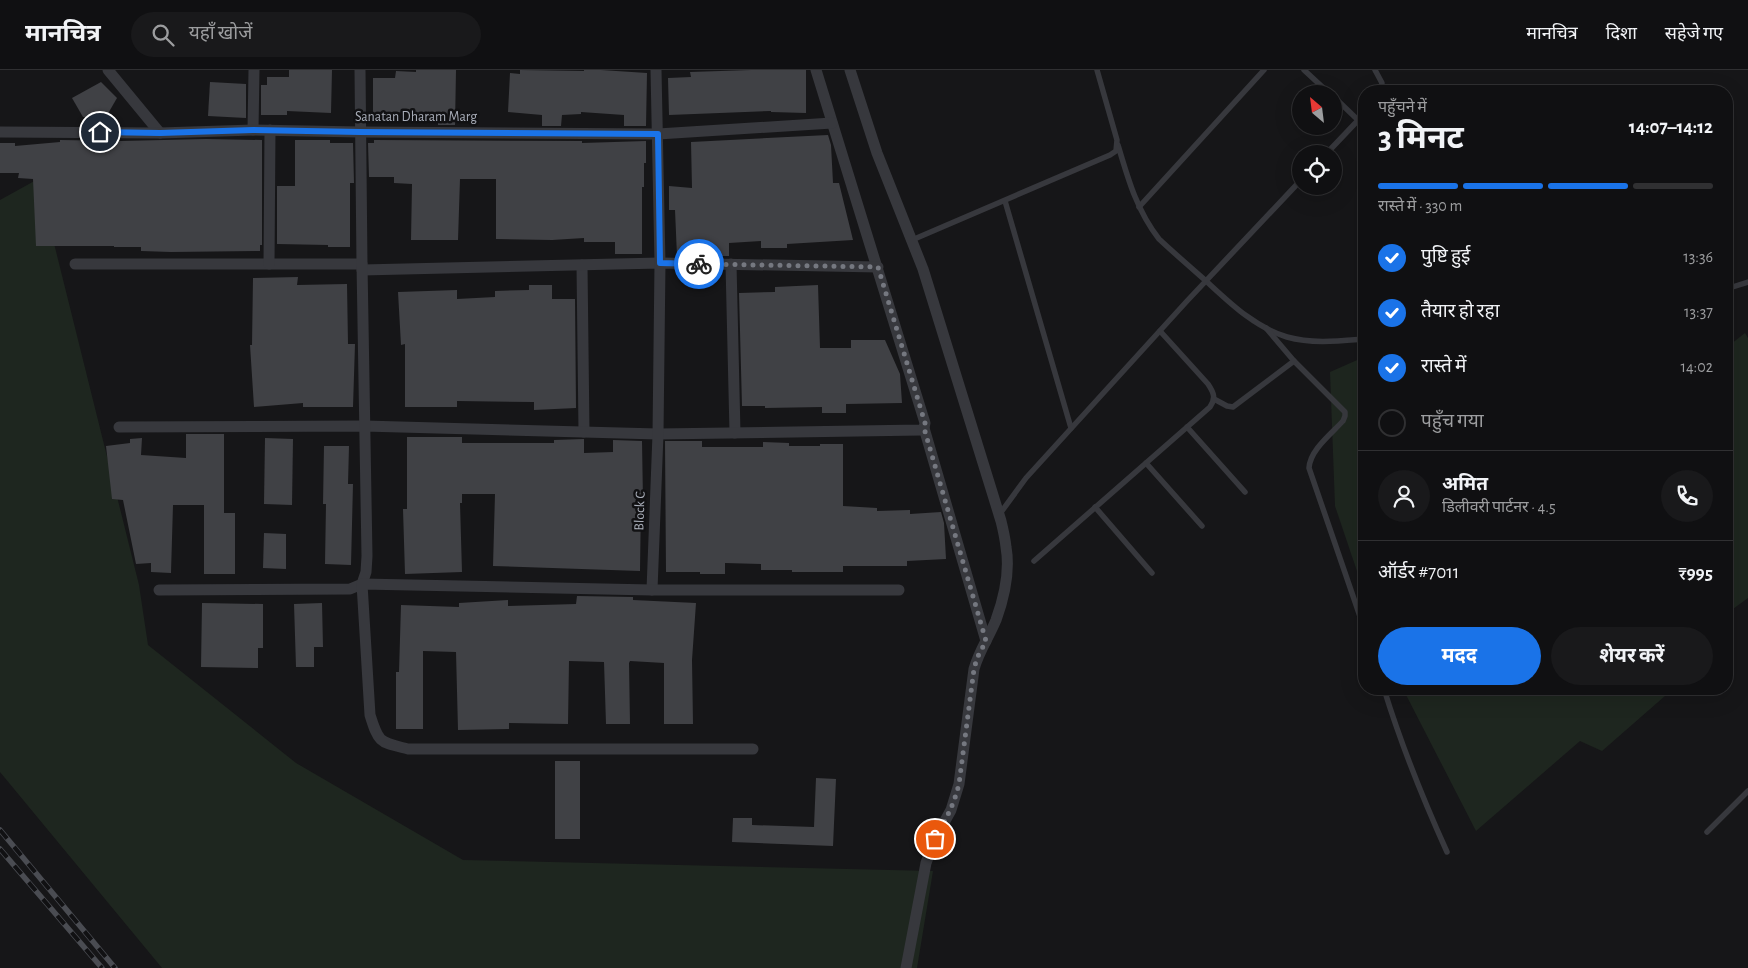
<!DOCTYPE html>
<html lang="hi">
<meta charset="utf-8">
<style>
:root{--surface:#101012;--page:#19191b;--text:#f1f3f6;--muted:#9c9d9f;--line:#303032;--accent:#1a73e8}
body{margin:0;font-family:"Alegreya Sans","Noto Sans Devanagari",sans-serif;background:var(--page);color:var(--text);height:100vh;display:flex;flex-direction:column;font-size:19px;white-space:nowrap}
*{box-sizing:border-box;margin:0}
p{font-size:16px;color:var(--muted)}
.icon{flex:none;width:28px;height:28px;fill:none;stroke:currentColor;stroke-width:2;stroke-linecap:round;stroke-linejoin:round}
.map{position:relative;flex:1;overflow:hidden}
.panel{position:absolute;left:1358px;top:15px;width:375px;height:610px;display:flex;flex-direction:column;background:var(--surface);border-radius:20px;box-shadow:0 5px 20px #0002,0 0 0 1px var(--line)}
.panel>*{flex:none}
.needle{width:32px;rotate:332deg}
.buttons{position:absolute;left:1292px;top:15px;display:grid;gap:10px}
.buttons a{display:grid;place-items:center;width:50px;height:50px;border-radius:50%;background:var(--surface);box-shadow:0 5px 20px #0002,0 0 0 1px var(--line);font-size:25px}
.pin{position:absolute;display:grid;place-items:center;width:42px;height:42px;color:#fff;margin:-21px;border:2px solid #fff;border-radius:50%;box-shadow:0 1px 5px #0007}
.courier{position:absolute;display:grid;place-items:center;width:50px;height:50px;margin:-25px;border:4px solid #1a73e8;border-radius:50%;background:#fff;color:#222;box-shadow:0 1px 6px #0007}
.head em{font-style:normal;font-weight:700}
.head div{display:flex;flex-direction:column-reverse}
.head{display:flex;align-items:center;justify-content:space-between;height:85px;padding:0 20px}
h1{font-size:32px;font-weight:700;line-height:38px}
.bar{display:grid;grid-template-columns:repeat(4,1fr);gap:8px 5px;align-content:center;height:60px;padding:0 20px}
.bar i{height:6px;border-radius:4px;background:var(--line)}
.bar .current{background:var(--accent)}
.bar p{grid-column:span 4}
.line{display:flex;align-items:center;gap:12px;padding:0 20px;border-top:1px solid var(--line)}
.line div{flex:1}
.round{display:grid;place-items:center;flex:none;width:52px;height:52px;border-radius:26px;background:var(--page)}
ol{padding:0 20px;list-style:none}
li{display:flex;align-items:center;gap:15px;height:55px}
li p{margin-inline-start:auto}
li .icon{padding:5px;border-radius:50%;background:var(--accent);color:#fff;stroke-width:4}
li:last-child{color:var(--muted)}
li i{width:28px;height:28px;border:2px solid var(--line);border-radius:50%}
.primary-button{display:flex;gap:10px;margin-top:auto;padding:10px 20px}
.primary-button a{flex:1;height:58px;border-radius:30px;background:var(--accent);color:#fff;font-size:20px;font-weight:700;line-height:58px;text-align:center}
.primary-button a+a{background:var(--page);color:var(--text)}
header{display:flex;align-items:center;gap:30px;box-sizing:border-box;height:70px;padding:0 25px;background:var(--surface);border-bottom:1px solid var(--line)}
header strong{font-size:24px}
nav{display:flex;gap:28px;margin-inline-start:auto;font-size:18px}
.search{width:350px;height:45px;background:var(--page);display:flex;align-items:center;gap:12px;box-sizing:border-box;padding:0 18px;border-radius:28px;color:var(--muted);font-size:19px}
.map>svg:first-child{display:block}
</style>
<header>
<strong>मानचित्र</strong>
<div class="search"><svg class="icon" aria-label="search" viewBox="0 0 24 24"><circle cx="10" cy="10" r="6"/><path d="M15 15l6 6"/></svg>यहाँ खोजें</div>
<nav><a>मानचित्र</a><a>दिशा</a><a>सहेजे गए</a></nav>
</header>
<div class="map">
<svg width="1748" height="898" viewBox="0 0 1748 898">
<rect width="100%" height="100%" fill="#161618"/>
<g fill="#1e261f">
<polygon points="38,109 139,515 148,575 296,693 463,790 933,801 917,898 162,898 0,702 0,130"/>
<polygon points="1745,263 1748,268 1748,528 1726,544 1726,278"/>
<polygon points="1364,287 1364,522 1335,436 1330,302"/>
<polygon points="1403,619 1673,619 1602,681 1580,671 1476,761"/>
</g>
<g fill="#404145">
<polygon points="289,0 332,0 331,43 287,41 287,45 261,45 261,15 267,15 267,7 289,7"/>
<polygon points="416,0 456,0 455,55 438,55 438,46 416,46 416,43 392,42 392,47 373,47 373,8 395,8 396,1 416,2"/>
<polygon points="520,0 584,1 584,0 601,0 647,3 646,56 624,56 624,45 581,42 581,44 562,45 561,56 542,56 542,45 508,42 510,3 520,4"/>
<polygon points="751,0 806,0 806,43 771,42 771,41 669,45 668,8 691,7 690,2"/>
<polygon points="101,12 117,28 106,47 83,47 72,28"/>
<polygon points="210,12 246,14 246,48 208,46"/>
<polygon points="828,65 831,75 833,113 839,113 853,170 787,174 787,178 761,178 761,171 729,173 729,186 677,186 675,140 669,140 669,116 692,118 691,72"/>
<polygon points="206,69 262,70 262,175 260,175 260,181 171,182 141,181 141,177 114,177 114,176 36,176 33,109 18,108 19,103 0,103 0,73 15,73 15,76 60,72 60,70 121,71"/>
<polygon points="295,70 330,70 330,73 353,73 354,113 350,113 350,177 328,177 328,175 277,174 277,116 295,116"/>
<polygon points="374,70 582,71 582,73 646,71 646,93 644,93 644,117 642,117 642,184 615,184 615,172 584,172 584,168 552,170 496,169 496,109 460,109 458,170 411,170 412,114 394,113 394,107 369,107 368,73 374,73"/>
<polygon points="298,207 297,215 347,214 348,274 355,274 353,337 303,337 303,333 254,337 250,275 252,275 253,208"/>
<polygon points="529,215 552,215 552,229 575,229 576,338 534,340 534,332 457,331 457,337 405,337 405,274 401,275 398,222 457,220 457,229 495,227 495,221 529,220"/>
<polygon points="818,215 820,278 851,278 851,270 885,270 900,304 902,333 846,334 846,343 822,343 822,337 765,338 765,336 742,336 739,223 775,222 775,217"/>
<polygon points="186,364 224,364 224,443 235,443 235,504 204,504 204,435 173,435 171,503 151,502 151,493 136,494 123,430 112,429 106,376 130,373 130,369 142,368 141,385 186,388"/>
<polygon points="407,367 462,367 462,373 554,373 554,370 584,369 584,383 613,382 613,370 642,371 643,431 641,431 640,501 493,496 495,424 462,424 462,433 460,433 462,502 405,504 403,439 407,439"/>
<polygon points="265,368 293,369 292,435 264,434"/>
<polygon points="665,371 702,371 702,377 763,377 763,372 789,373 789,376 820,376 820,374 843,374 843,436 877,438 877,441 910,440 910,444 941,442 944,453 946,489 907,491 907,496 843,496 843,502 792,502 792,500 761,500 761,494 725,493 725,504 700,504 700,502 666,502"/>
<polygon points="324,376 349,376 348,414 353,414 351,495 325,494 326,434 323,434"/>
<polygon points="264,463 286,464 286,499 263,498"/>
<polygon points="577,526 633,527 633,530 696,533 692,590 693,654 664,654 664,593 630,591 629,593 630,654 606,654 604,592 569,591 568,654 509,653 509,659 458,660 456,582 423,581 423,659 396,659 396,602 399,602 401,535 459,537 459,533 508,530 508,536 576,534"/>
<polygon points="202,533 263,534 263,578 258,578 258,598 201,597"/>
<polygon points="322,533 323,577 314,577 314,597 296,597 294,534"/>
<rect x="555" y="691" width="25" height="78"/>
<polygon points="816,708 836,709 833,776 732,772 733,748 752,748 752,755 814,757"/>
</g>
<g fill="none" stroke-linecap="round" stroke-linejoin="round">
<g stroke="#37383d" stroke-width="5.5">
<polyline points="1304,0 1330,24"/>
<polyline points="1375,0 1382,13 1380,21"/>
<polyline points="1334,27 1358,50"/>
<path d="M1118,75C1128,109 1137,141 1159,169C1174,183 1189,196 1205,210C1229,232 1254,257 1287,267C1312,274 1339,271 1364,269"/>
<polyline points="1326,84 1364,44"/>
<polyline points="1005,131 1071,358"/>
<polyline points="1139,137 1264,0"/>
<polyline points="912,170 1110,85 1116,81 1117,70 1097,0"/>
<polyline points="1726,219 1748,212"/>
<path d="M1266,258L1294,291L1345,342V346L1343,351C1331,364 1310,380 1309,398L1364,558"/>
<polyline points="1214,329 1227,336 1233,337 1294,291"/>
<polyline points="1187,357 1245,422"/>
<polyline points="1146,393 1202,456"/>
<polyline points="1095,437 1152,503"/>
<polyline points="999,445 1026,408 1187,231 1301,110"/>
<path d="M1034,491L1210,337C1216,328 1214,323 1208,314L1160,261"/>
<path d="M1384,619C1401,674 1423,729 1447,782"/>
<polyline points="1707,762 1748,721"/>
</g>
<g stroke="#37383d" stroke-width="11">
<polyline points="108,0 160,63"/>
<polyline points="816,0 925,353 924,358 986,571"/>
<path d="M850,0L877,83L923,199L1001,451C1003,459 1005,468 1006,477C1010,500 1004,528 996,550C989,567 979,581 974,599L959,714L951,740L935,769L926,793L906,898"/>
<polyline points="253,60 254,0"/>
<polyline points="0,62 160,63 253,60 360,62 658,64 832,53"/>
<polyline points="75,194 362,194"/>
<polyline points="269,194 270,60"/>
<polyline points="731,194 735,363"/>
<polyline points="582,195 584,362"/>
<polyline points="362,200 660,193 878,197"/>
<polyline points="119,357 364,356 658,364 921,360 924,358"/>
<polyline points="159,520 350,519 362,514 366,502 367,486 362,194 360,0"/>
<polyline points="652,520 658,364 660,193 656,0"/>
<path d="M753,679H408C380,672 379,674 370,645L362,514L652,520H899"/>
</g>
<defs>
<g id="rail">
<polyline points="0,760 115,898"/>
<polyline points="0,779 102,898"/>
</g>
</defs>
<use href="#rail" stroke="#4a4c52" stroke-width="5.5"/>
<use href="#rail" stroke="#111113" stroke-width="4" stroke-dasharray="11" stroke-linecap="butt"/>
</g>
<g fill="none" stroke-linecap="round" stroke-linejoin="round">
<path stroke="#757880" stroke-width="5" stroke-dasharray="0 9" d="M699,194L878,197L925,353L924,358L986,571L977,588L974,599L959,714C954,735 945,751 935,769"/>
<polyline stroke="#1a73e8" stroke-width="6" points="100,62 160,63 253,60 360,62 658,64 660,193 699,194"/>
</g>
<g text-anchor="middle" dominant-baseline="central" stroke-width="5" stroke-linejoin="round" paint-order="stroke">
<g font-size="14" fill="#a8adb8" stroke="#111113">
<text x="416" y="47">Sanatan Dharam Marg</text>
<text transform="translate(640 441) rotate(-88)">Block C</text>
</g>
</g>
</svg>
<div class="buttons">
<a><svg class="needle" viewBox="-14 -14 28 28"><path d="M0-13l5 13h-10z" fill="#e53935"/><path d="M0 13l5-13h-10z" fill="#9c9d9f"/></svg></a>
<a><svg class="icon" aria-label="locate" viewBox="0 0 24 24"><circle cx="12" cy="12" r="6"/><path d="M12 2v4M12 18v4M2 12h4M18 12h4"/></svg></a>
</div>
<div class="pin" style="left:935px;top:769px;background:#ea580c"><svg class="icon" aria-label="bag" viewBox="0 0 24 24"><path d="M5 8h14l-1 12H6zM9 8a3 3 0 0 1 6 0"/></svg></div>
<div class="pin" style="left:100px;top:62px;background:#1f2937"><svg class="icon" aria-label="home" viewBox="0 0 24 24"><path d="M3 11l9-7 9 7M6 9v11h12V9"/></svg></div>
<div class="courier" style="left:699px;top:194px"><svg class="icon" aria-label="bike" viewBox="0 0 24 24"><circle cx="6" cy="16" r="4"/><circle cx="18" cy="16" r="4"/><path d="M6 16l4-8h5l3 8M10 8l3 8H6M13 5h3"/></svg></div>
<section class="panel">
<div class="head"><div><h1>3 मिनट</h1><p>पहुँचने में</p></div><em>14:07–14:12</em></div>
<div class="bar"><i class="current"></i><i class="current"></i><i class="current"></i><i></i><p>रास्ते में · 330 m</p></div>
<ol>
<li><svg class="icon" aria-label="check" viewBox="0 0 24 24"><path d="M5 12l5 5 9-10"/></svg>पुष्टि हुई<p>13:36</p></li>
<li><svg class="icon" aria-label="check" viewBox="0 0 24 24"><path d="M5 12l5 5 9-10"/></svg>तैयार हो रहा<p>13:37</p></li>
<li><svg class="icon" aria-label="check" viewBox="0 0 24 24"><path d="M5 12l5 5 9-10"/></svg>रास्ते में<p>14:02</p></li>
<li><i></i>पहुँच गया</li>
</ol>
<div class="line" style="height:90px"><a class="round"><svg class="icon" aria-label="person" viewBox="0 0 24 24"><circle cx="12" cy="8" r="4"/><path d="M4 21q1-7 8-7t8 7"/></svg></a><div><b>अमित</b><p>डिलीवरी पार्टनर · 4.5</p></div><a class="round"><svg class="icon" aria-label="phone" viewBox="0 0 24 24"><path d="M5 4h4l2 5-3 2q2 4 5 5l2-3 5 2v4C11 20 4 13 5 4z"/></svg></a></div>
<div class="line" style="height:65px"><div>ऑर्डर #7011</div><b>₹995</b></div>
<div class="primary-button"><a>मदद</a><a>शेयर करें</a></div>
</section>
</div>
